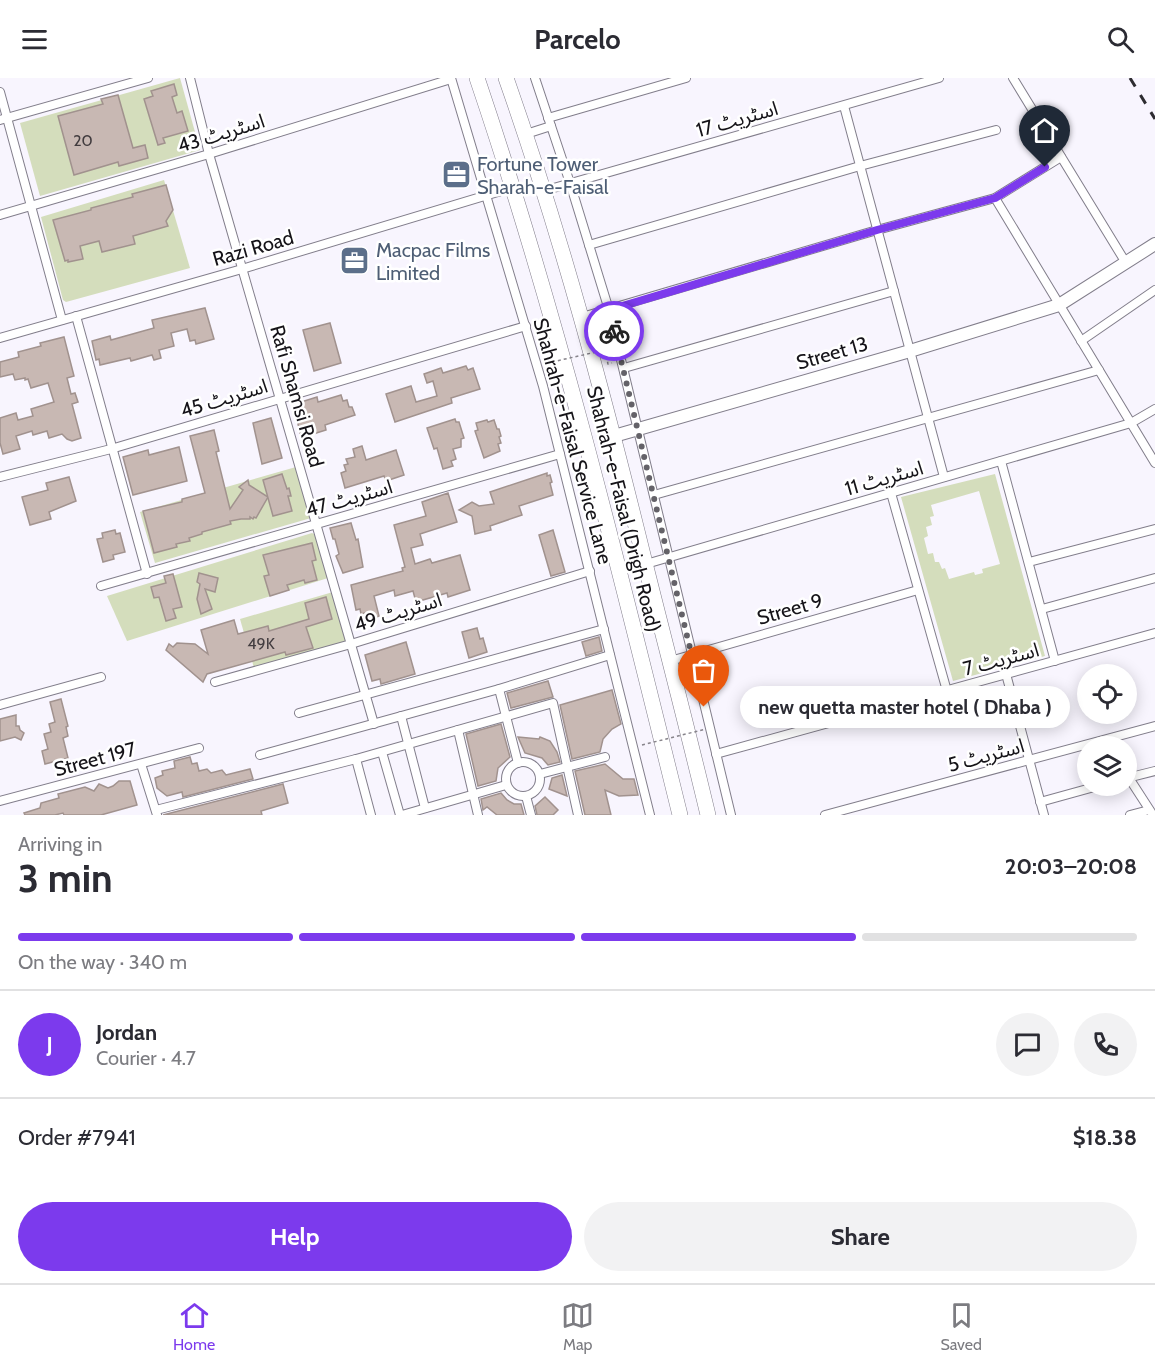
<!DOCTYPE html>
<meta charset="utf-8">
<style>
:root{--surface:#fff;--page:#f2f2f3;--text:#2b2b33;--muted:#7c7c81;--line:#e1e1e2;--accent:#7c3aed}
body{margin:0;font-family:Cabin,"Noto Sans Arabic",sans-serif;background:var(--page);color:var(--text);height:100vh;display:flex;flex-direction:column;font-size:22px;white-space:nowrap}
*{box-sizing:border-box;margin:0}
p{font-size:20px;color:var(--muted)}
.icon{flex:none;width:33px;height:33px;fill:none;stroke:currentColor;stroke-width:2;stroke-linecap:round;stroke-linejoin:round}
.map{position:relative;height:737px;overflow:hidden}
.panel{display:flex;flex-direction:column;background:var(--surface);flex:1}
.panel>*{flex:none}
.buttons{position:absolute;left:1077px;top:586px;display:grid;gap:12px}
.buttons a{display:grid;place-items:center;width:60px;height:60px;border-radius:50%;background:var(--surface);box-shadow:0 3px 15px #0003;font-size:30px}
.pin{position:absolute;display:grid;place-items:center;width:51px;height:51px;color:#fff;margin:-62px -26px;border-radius:50% 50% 50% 0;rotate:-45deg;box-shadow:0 0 6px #0007}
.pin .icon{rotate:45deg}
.courier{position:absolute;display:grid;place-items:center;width:60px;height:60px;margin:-30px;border:4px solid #7c3aed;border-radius:50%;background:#fff;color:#222;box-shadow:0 2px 8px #0007}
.bubble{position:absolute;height:42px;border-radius:21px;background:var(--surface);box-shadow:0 3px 15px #0003;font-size:20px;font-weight:700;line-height:42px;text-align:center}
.head em{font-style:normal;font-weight:700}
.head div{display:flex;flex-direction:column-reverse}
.head{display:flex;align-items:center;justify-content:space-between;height:102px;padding:0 18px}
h1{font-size:39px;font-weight:700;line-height:45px}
.bar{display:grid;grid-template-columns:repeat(4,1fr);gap:9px 6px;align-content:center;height:72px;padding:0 18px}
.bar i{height:8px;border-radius:4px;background:var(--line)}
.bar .selected{background:var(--accent)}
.bar p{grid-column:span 4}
.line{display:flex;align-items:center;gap:15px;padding:0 18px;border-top:2px solid var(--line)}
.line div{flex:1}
.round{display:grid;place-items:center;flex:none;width:63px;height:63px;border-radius:32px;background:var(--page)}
.action{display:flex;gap:12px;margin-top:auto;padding:12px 18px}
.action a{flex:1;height:69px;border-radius:36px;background:var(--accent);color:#fff;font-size:24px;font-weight:700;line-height:69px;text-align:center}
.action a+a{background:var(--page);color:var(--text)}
header{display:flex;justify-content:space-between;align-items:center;height:78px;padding:0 18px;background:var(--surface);font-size:27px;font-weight:700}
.tabs{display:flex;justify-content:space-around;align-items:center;height:84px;border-top:2px solid var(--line);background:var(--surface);font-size:16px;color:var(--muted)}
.tabs a{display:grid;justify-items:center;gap:3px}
.tabs .selected{color:var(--accent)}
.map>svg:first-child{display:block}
</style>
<header><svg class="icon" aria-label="menu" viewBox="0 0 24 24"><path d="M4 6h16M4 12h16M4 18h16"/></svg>Parcelo<svg class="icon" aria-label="search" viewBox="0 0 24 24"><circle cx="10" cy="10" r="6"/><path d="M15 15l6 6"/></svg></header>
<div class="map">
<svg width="1155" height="737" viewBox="0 0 1155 737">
<rect width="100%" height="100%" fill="#f8f5fe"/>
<g fill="#d4ddbc" fill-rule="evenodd">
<polygon points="180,0 200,72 40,118 20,45"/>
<polygon points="164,102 190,190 66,224 63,222 41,139"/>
<polygon points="296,389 311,440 155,485 140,434"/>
<path d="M995,396L1045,578L953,603L901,419ZM979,413L1000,486L982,491L983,495L975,497L974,494L949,501L945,490L942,491L939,484H935L933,475L928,476L924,460L928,458L926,449L932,447L930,439L934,438L931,427Z"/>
<polygon points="312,455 316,457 328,500 127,563 107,518"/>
<polygon points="333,514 347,563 254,590 240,541"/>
</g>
<g fill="#c8b8b3" stroke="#a1928e" stroke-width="1.5">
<polygon points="174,6 177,17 172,19 177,35 182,33 188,53 163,60 165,65 158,67 144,21 153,18 151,13"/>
<polygon points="118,17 133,70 145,67 148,80 119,88 118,84 74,97 58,38 103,26 101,21"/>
<polygon points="166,107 173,132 166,143 168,148 133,158 135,166 102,174 99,163 80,168 83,181 68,184 68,182 65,183 53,142 91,132 91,130 133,119 132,116"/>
<polygon points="205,230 214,261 196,266 195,262 190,263 187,251 171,255 174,268 159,272 161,280 154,282 152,277 131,283 130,280 100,287 99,281 96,282 92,263 110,258 111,262 154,250 152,242"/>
<polygon points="330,245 341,285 314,293 303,252"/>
<polygon points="64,259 74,298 67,300 71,316 75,315 78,324 72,326 81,360 72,363 67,361 62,356 49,360 47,353 33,357 32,353 16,358 20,371 3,376 0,365 0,340 16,335 18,342 33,338 31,331 54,324 48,305 31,310 28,301 25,302 25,300 15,302 13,296 0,299 0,284 19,279 18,274 41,268 40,265"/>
<polygon points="466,288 468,292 473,290 480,311 451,320 452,325 395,344 386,316 411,308 416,324 437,318 433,303 427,305 424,296 441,290 443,295"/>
<polygon points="341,317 343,323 347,322 349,329 352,329 355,337 325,347 326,352 310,357 312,361 302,364 296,337 301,335 298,325 317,319 318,324"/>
<polygon points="271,340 282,380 262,386 253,345"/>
<polygon points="455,341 456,344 459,344 464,360 461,361 461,369 453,371 456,381 451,383 453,388 443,391 437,370 434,371 427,350"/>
<polygon points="487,342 488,344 494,342 497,351 499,351 501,358 499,359 501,365 498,366 500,373 484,380 475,353 478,352 476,345"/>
<polygon points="214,352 219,373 216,374 230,431 243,412 239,409 248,402 249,407 268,419 256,440 254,439 253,441 250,439 250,441 241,441 230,443 231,446 202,454 202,456 189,460 190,463 176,466 177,469 154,475 143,433 182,424 182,421 205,415 190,358"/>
<polygon points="362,368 366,382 396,372 404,397 386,403 384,398 345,410 341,395 346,393 344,387 348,386 346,381 355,379 353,371"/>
<polygon points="179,369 187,403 133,417 123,379 148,372 149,377"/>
<polygon points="547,395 547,398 550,397 552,404 550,405 553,417 519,428 522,437 490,448 491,452 475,456 472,438 459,432 472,424 479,428 494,426 490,414"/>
<polygon points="282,396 287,411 289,410 291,418 288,418 292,433 273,438 263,402"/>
<polygon points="69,399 76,423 49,434 51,441 30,447 22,419 48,412 46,405"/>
<polygon points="448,415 457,444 420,456 423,467 411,470 415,486 430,481 432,485 460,477 470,512 448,519 447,515 416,524 413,513 395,518 394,512 374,518 379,538 372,541 370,537 366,538 365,535 361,536 360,531 356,532 351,507 403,493 402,490 405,489 394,447 426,438 422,424"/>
<polygon points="351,445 356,462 358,461 363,489 343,495 336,478 339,476 335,461 333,461 330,450"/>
<polygon points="115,452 116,456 120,455 125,474 113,477 114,481 103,484 97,461 103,460 102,455"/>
<polygon points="553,452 565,494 551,498 539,457"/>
<polygon points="312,465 316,482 312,483 317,502 305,505 304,502 287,507 289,512 270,518 264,498 269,497 263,477"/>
<polygon points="199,495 218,500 215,514 205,511 212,531 201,536 197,521 200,506 197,504"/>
<polygon points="173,496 182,529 173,531 176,540 166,543 159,519 154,520 151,509 166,505 164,498"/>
<polygon points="326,519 332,541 306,549 313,570 286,577 285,574 207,596 203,604 166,572 169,566 173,569 177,565 195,566 208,576 201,552 234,542 238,556 268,548 269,553 309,541 305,525"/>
<polygon points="477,550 480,561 483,560 487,574 469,580 462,554"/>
<polygon points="599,559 602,573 586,578 582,564"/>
<polygon points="406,564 415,596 381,606 380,601 372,603 365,577"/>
<polygon points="548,603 553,619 511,630 507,615"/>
<polygon points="612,612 621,646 612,651 603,661 600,674 572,681 560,627"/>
<polygon points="61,621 68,648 66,649 68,658 63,660 68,680 45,686 42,673 48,671 44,656 51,654 49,646 55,644 50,624"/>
<polygon points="16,637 16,648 19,648 20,652 24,655 21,662 15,659 0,663 0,641"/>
<polygon points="501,646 510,679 498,690 496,703 478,708 466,656"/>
<polygon points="518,659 539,661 540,659 550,663 557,674 560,684 548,687 542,680 525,675"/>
<polygon points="190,679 192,686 197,685 199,693 207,691 211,695 222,692 226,697 250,691 253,701 183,719 182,714 167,718 157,710 155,700 163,697 162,693 175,690 174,683"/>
<polygon points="605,686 623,701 634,701 638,717 619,718 605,712 611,737 585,737 575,693"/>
<polygon points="562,697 567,718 549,711 552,700"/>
<polygon points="119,703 130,703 137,727 101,737 64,737 63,735 55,737 25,737 24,735 40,730 41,725 59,720 58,716 85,709 94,713 99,706 108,710 113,708"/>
<polygon points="283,706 288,725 261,733 262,737 163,737"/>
<polygon points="501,715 507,722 514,726 521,726 524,737 497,737 487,729 483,732 481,721"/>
<polygon points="545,719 558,732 553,737 537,737 535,728"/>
</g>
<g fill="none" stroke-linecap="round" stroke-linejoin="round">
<defs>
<g id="street">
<polyline points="190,0 209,76 374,646"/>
<polyline points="451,0 543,308 650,737"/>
<polyline points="535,0 570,105 609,232 731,737"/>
<polyline points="1013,0 1126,185"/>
<polyline points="0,14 62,242"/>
<polyline points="844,28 944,399"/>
<polyline points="548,40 686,0"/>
<polyline points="0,42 148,0"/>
<polyline points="526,56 551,48"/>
<polyline points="543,113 939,0"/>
<polyline points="995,120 1155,385"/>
<polyline points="0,137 209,76 451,1"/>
<polyline points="589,167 860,88 996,52"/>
<polyline points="76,238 147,496"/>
<polyline points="582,239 877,152 995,120 1061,79"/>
<polyline points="0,260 242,191 514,109"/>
<polyline points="1081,263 1155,212"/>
<polyline points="624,290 894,213"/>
<polyline points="1001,383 1055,583"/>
<polyline points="0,399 111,371 526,248"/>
<polyline points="891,415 947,613"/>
<polyline points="654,417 1099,292"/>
<polyline points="1029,484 1155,451"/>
<polyline points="646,486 1131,345 1155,331"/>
<polyline points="101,508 560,376"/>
<polyline points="1042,531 1155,500"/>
<polyline points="670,583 918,512"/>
<polyline points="1006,596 1044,737"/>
<polyline points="215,604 351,566 590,493"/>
<polyline points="499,611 518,685"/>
<polyline points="0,627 101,599"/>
<polyline points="299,635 604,551"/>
<polyline points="401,638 425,730"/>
<polyline points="458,652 478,737"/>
<polyline points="382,674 400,737"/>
<polyline points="716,676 1155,555"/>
<polyline points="260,677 499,611 610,577"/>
<polyline points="356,681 371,737"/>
<circle cx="523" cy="701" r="17"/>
<polyline points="141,686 157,737"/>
<polyline points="540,696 605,679"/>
<polyline points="1127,700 1155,693"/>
<polyline points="1129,700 1153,737"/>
<polyline points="526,718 531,737"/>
<polyline points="0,723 199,670"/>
<polyline points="1040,724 1098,708"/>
<polyline points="156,732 356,681 553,625 578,737"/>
<polyline points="402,737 506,707"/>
<polyline points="825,737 1155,648"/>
<polyline points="1130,737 1149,732"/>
</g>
<polyline id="secondary" points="614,358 910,273 1059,227 1155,166"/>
<g id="highway">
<path d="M477,0C559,242 619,490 680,737"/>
<path d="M506,0C562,159 605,322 645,485C666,569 688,653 708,737"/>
</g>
</defs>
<use href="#street" stroke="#827e8b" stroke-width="10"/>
<use href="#secondary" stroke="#827e8b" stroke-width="14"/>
<use href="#highway" stroke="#827e8b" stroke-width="16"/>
<polyline stroke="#87848b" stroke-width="1.5" stroke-dasharray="3 3" stroke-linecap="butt" points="605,272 608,286 612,285"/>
<use href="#street" stroke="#fff" stroke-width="8"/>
<use href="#secondary" stroke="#fff" stroke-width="12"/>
<use href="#highway" stroke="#fff" stroke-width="15"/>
<polyline stroke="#2e2c31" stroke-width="3" stroke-dasharray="10 10" stroke-linecap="butt" points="1130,0 1155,41"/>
<g stroke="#87848b" stroke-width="1.5" stroke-dasharray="3 3" stroke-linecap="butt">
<polyline points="552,284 605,272"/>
<polyline points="642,667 706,651"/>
</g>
</g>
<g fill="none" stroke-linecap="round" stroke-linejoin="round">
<polyline stroke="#646268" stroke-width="6" stroke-dasharray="0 10.8" points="614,253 704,629"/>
<polyline stroke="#7c3aed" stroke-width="8" points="614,253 609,232 877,152 995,120 1045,89"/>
</g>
<defs>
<symbol id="office-square" viewBox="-11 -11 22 22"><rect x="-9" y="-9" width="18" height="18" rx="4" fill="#5c6f8a" stroke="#fff"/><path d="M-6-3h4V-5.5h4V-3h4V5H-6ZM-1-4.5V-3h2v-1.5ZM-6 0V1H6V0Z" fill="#fff"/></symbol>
</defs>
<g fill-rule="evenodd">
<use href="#office-square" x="440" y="80" width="33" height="33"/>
<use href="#office-square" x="338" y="166" width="33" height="33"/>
</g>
<g text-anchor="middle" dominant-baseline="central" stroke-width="5" stroke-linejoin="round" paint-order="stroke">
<g font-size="16" fill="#423c3f">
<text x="83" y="62">20</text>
<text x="261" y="565">49K</text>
</g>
<g font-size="20" fill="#151318" stroke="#fff">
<text transform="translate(737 41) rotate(-16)">اسٹریٹ 17</text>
<text transform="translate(221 55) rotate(-17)">اسٹریٹ 43</text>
<text transform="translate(253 170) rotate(-16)">Razi Road</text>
<text transform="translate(832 275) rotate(-16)">Street 13</text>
<text transform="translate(297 318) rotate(74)">Rafi Shamsi Road</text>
<text transform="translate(224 320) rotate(-17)">اسٹریٹ 45</text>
<text transform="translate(573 363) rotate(75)">Shahrah-e-Faisal Service Lane</text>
<text transform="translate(884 400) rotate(-16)">اسٹریٹ 11</text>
<text transform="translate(349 420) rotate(-16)">اسٹریٹ 47</text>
<text transform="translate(624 431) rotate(76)">Shahrah-e-Faisal (Drigh Road)</text>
<text transform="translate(790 531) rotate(-16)">Street 9</text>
<text transform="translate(398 534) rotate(-17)">اسٹریٹ 49</text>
<text transform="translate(1001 581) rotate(-15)">اسٹریٹ 7</text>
<text transform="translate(986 677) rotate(-15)">اسٹریٹ 5</text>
<text transform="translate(95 681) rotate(-15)">Street 197</text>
</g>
<g font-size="20" fill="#4e5e75" stroke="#fff" text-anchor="start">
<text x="477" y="86">Fortune Tower<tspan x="477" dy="23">Sharah-e-Faisal</tspan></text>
<text x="376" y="172">Macpac Films<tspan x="376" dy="23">Limited</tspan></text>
</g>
</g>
</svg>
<div class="buttons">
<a><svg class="icon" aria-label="locate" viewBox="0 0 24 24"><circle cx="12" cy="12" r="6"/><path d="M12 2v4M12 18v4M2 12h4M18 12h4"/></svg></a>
<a><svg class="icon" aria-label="layers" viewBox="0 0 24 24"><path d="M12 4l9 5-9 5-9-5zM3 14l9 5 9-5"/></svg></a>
</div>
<div class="pin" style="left:704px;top:629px;background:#ea580c"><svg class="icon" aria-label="bag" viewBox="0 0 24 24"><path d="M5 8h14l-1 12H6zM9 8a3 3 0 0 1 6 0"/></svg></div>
<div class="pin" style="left:1045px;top:89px;background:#1f2937"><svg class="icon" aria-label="home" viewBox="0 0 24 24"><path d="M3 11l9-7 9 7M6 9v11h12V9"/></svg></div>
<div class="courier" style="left:614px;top:253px"><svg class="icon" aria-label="bike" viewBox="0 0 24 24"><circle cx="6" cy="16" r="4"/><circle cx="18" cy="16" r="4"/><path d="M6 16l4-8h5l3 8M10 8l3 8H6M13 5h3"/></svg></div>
<div class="bubble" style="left:740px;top:608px;width:330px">new quetta master hotel ( Dhaba )</div>
</div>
<section class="panel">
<div class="head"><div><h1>3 min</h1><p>Arriving in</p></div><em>20:03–20:08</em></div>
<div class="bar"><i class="selected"></i><i class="selected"></i><i class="selected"></i><i></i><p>On the way · 340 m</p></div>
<div class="line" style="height:108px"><b class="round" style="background:var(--accent);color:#fff">J</b><div><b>Jordan</b><p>Courier · 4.7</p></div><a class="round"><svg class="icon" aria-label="chat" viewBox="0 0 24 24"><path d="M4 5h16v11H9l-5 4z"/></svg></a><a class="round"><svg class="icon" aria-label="phone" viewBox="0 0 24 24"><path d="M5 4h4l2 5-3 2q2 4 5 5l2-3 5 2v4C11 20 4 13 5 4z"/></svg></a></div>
<div class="line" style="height:78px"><div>Order #7941</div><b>$18.38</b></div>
<div class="action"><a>Help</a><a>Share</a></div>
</section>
<nav class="tabs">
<a class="selected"><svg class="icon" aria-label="home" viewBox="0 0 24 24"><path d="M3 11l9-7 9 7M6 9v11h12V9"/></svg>Home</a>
<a><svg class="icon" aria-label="map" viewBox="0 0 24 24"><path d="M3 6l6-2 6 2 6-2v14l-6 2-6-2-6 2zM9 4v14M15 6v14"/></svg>Map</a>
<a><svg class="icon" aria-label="saved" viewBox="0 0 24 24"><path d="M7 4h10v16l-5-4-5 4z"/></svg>Saved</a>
</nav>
